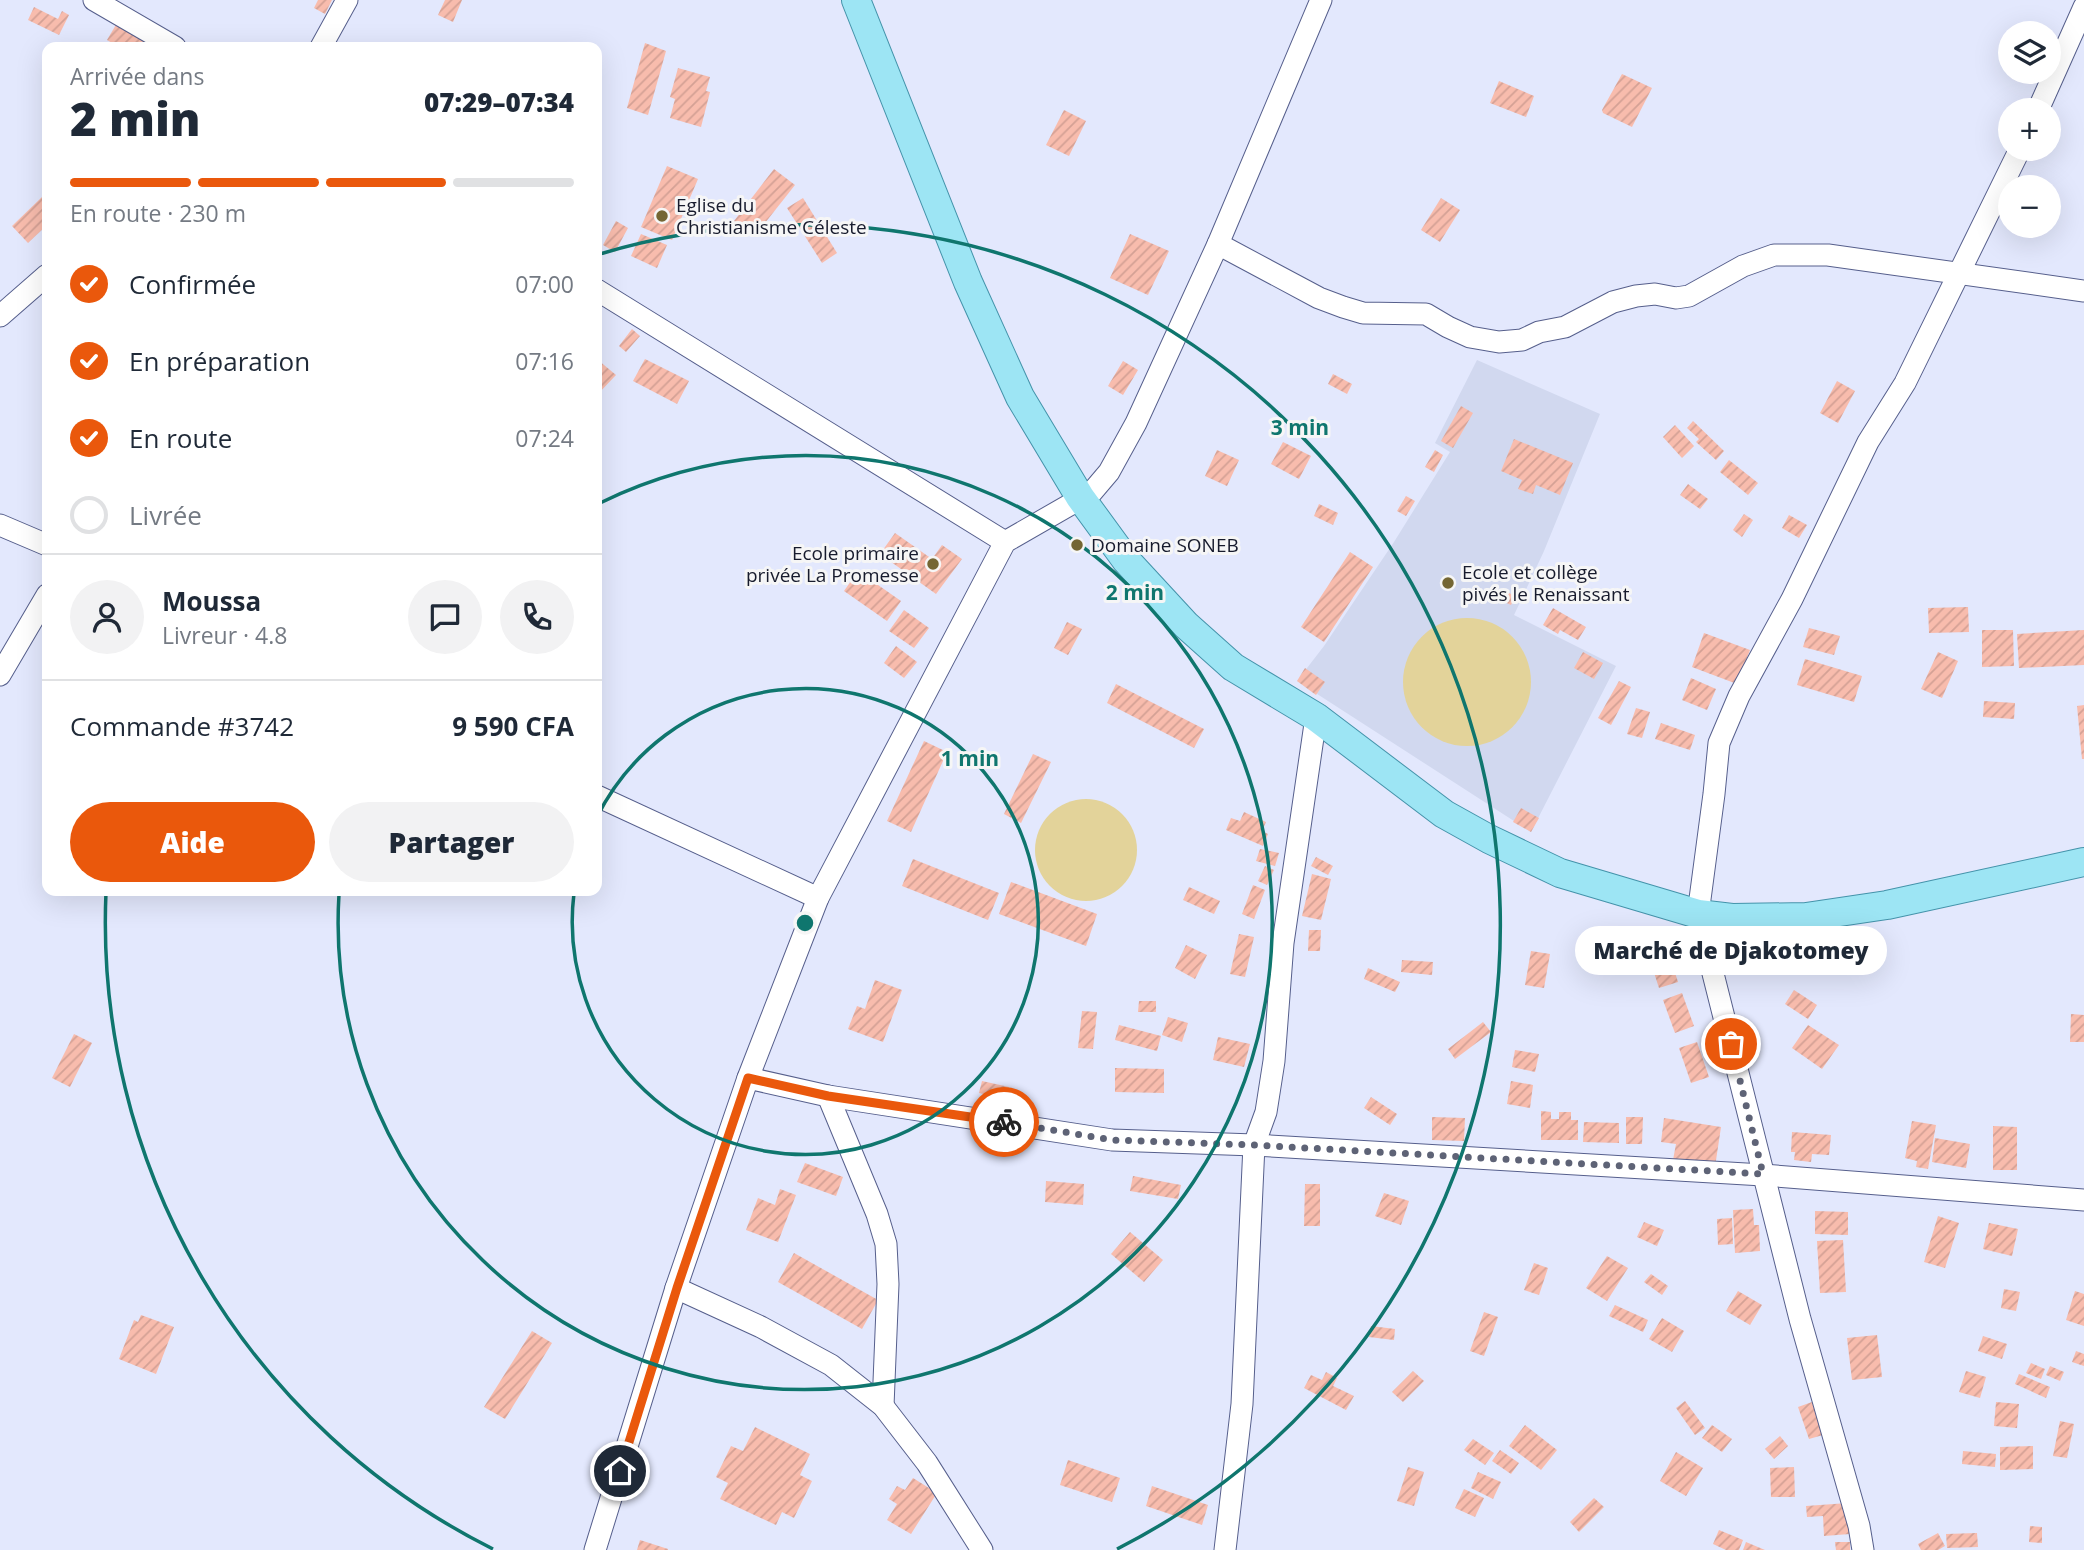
<!DOCTYPE html>
<html lang="fr">
<meta charset="utf-8">
<style>
:root{--surface:#fff;--page:#f2f2f3;--text:#1f2937;--muted:#747a83;--line:#e0e1e3;--accent:#ea580c}
body{margin:0;font-family:"Open Sans",sans-serif;background:var(--page);color:var(--text);height:100vh;display:flex;flex-direction:column;font-size:26px;white-space:nowrap}
*{box-sizing:border-box;margin:0}
p{font-size:23px;color:var(--muted)}
.icon{flex:none;width:38px;height:38px;fill:none;stroke:currentColor;stroke-width:2;stroke-linecap:round;stroke-linejoin:round}
.map{position:relative;flex:1;overflow:hidden}
.side{position:absolute;left:42px;top:42px;width:560px;height:854px;display:flex;flex-direction:column;background:var(--surface);border-radius:14px;box-shadow:0 7px 28px #0002}
.side>*{flex:none}
.tools{position:absolute;left:1998px;top:21px;display:grid;gap:14px}
.tools a{display:grid;place-items:center;width:63px;height:63px;border-radius:50%;background:var(--surface);box-shadow:0 7px 28px #0002;font-size:35px}
.pin{position:absolute;display:grid;place-items:center;width:60px;height:60px;color:#fff;margin:-30px;border:4px solid #fff;border-radius:50%;box-shadow:0 2px 7px #0007}
.courier{position:absolute;display:grid;place-items:center;width:70px;height:70px;margin:-35px;border:5px solid #ea580c;border-radius:50%;background:#fff;color:#222;box-shadow:0 2px 9px #0007}
.bubble{position:absolute;height:49px;border-radius:24px;background:var(--surface);box-shadow:0 7px 28px #0002;font-size:23px;font-weight:800;line-height:49px;text-align:center}
.head em{font-style:normal;font-weight:800}
.head div{display:flex;flex-direction:column-reverse}
.head{display:flex;align-items:center;justify-content:space-between;height:119px;padding:0 28px}
h1{font-size:46px;font-weight:800;line-height:52px}
.bar{display:grid;grid-template-columns:repeat(4,1fr);gap:10px 7px;align-content:center;height:84px;padding:0 28px}
.bar i{height:9px;border-radius:5px;background:var(--line)}
.bar .on{background:var(--accent)}
.bar p{grid-column:span 4}
.line{display:flex;align-items:center;gap:18px;padding:0 28px;border-top:2px solid var(--line)}
.line div{flex:1}
.round{display:grid;place-items:center;flex:none;width:74px;height:74px;border-radius:37px;background:var(--page)}
ol{padding:0 28px;list-style:none}
li{display:flex;align-items:center;gap:21px;height:77px}
li p{margin-inline-start:auto}
li .icon{padding:7px;border-radius:50%;background:var(--accent);color:#fff;stroke-width:4}
li:last-child{color:var(--muted)}
li i{width:38px;height:38px;border:4px solid var(--line);border-radius:50%}
.cta{display:flex;gap:14px;margin-top:auto;padding:14px 28px}
.cta a{flex:1;height:80px;border-radius:42px;background:var(--accent);color:#fff;font-size:28px;font-weight:800;line-height:80px;text-align:center}
.cta a+a{background:var(--page);color:var(--text)}
.map>svg:first-child{display:block}
</style>
<div class="map">
<svg width="2084" height="1550" viewBox="0 0 2084 1550">
<defs>
<pattern id="building-hatch" width="6" height="6" patternUnits="userSpaceOnUse" patternTransform="scale(1.75)"><rect width="6" height="6" fill="#f8bcad"/><path d="M-1 1l2-2M0 6l6-6M5 7l2-2" fill="none" stroke="#d4a195"/></pattern>
</defs>
<rect width="100%" height="100%" fill="#e3e8fd"/>
<polygon fill="#d1d8ef" points="1477,360 1600,414 1544,551 1514,615 1616,666 1531,832 1297,681 1324,646 1394,542 1450,452 1435,443"/>
<g fill="#e3d39a">
<circle cx="1467" cy="682" r="64"/>
<circle cx="1086" cy="850" r="51"/>
</g>
<g fill="url(#building-hatch)">
<polygon points="318,0 332,0 325,14 314,8"/>
<polygon points="445,0 462,0 453,22 438,15"/>
<polygon points="34,7 58,19 62,11 69,15 59,35 28,20"/>
<polygon points="117,23 151,43 148,47 119,47 107,40"/>
<polygon points="645,43 666,51 648,115 627,108"/>
<polygon points="678,68 710,77 706,91 710,92 701,127 670,118 675,99 670,97"/>
<polygon points="1622,74 1652,88 1632,127 1603,113 1602,110"/>
<polygon points="1499,81 1534,96 1526,117 1490,103"/>
<polygon points="1064,110 1086,121 1069,156 1046,145"/>
<polygon points="667,166 698,179 672,240 641,227"/>
<polygon points="774,169 795,185 754,237 734,221"/>
<polygon points="42,197 47,203 47,225 28,243 12,226"/>
<polygon points="803,198 837,253 822,263 787,208"/>
<polygon points="1441,198 1460,210 1440,242 1421,230"/>
<polygon points="616,221 628,228 615,252 603,245"/>
<polygon points="641,234 667,245 657,268 631,256"/>
<polygon points="1130,234 1169,251 1148,295 1110,278"/>
<polygon points="632,329 640,336 626,352 619,346"/>
<polygon points="645,359 689,381 677,404 633,381"/>
<polygon points="598,360 616,375 597,395 597,361"/>
<polygon points="1123,361 1138,370 1123,395 1108,386"/>
<polygon points="1333,374 1352,384 1347,394 1328,384"/>
<polygon points="1837,381 1855,391 1838,423 1820,413"/>
<polygon points="1461,406 1473,413 1453,448 1441,441"/>
<polygon points="1693,421 1724,451 1716,460 1696,442 1699,439 1687,428"/>
<polygon points="1675,425 1694,446 1682,458 1663,437"/>
<polygon points="1514,439 1573,463 1560,495 1536,485 1533,494 1518,489 1522,480 1501,471"/>
<polygon points="1283,442 1311,456 1299,479 1271,464"/>
<polygon points="1217,450 1239,460 1227,486 1205,476"/>
<polygon points="1435,450 1443,455 1434,472 1425,467"/>
<polygon points="1729,460 1758,483 1748,495 1720,472"/>
<polygon points="1688,484 1708,499 1700,509 1680,495"/>
<polygon points="1406,496 1415,501 1406,516 1397,511"/>
<polygon points="1319,504 1338,513 1333,525 1314,516"/>
<polygon points="1744,514 1753,520 1742,537 1733,530"/>
<polygon points="1789,515 1807,525 1799,538 1782,528"/>
<polygon points="895,533 932,559 942,545 962,559 936,594 880,554"/>
<polygon points="1350,552 1373,567 1324,642 1301,627"/>
<polygon points="858,571 901,601 887,621 844,591"/>
<polygon points="1501,589 1515,596 1511,605 1496,598"/>
<polygon points="1968,607 1969,632 1929,633 1928,608"/>
<polygon points="1553,608 1586,627 1578,640 1560,630 1558,634 1543,625"/>
<polygon points="904,610 929,628 914,648 889,631"/>
<polygon points="1067,622 1082,629 1068,655 1054,648"/>
<polygon points="1809,628 1840,636 1834,655 1803,647"/>
<polygon points="1982,630 2013,630 2014,666 1982,667"/>
<polygon points="2084,630 2084,665 2019,668 2017,634"/>
<polygon points="1704,633 1750,650 1737,684 1692,667"/>
<polygon points="896,646 917,662 904,678 884,663"/>
<polygon points="1583,652 1603,663 1594,679 1574,668"/>
<polygon points="1938,652 1958,661 1942,698 1921,689"/>
<polygon points="1805,659 1862,676 1854,702 1797,685"/>
<polygon points="1305,668 1325,682 1316,695 1297,681"/>
<polygon points="1691,678 1716,689 1707,710 1682,700"/>
<polygon points="1619,681 1631,687 1611,725 1598,718"/>
<polygon points="1116,684 1204,729 1194,748 1107,703"/>
<polygon points="1984,701 2015,703 2014,719 1983,717"/>
<polygon points="2084,705 2084,759 2082,759 2077,706"/>
<polygon points="1636,708 1650,712 1642,738 1627,734"/>
<polygon points="1661,723 1695,735 1690,750 1655,739"/>
<polygon points="924,741 947,752 911,832 887,821"/>
<polygon points="1033,754 1051,762 1021,823 1004,814"/>
<polygon points="1521,808 1539,818 1531,832 1513,822"/>
<polygon points="1244,812 1266,822 1262,831 1268,834 1263,846 1226,830 1231,818 1240,821"/>
<polygon points="1260,849 1279,853 1275,866 1256,861"/>
<polygon points="1316,857 1333,866 1328,875 1311,866"/>
<polygon points="913,859 999,893 988,920 902,886"/>
<polygon points="1265,866 1274,870 1267,885 1258,881"/>
<polygon points="1312,874 1331,879 1321,920 1302,916"/>
<polygon points="1011,882 1097,914 1086,946 999,914"/>
<polygon points="1253,885 1265,890 1254,919 1242,914"/>
<polygon points="1189,887 1220,901 1214,914 1183,900"/>
<polygon points="1309,930 1321,930 1320,951 1308,951"/>
<polygon points="1239,934 1254,937 1245,977 1230,974"/>
<polygon points="1186,945 1207,955 1195,979 1175,968"/>
<polygon points="1667,948 1678,982 1659,988 1648,954"/>
<polygon points="1531,951 1550,954 1544,988 1525,985"/>
<polygon points="1402,960 1433,962 1432,975 1401,972"/>
<polygon points="1368,968 1400,982 1395,992 1364,979"/>
<polygon points="875,980 902,990 883,1042 848,1029 857,1006 865,1009"/>
<polygon points="1794,990 1817,1005 1808,1019 1785,1004"/>
<polygon points="1682,993 1694,1026 1675,1033 1663,1000"/>
<polygon points="1139,1001 1156,1001 1156,1012 1138,1012"/>
<polygon points="1082,1011 1097,1012 1093,1049 1078,1048"/>
<polygon points="2071,1014 2084,1015 2084,1042 2070,1042"/>
<polygon points="1168,1017 1188,1023 1182,1042 1162,1035"/>
<polygon points="1483,1022 1491,1032 1455,1059 1448,1049"/>
<polygon points="1119,1025 1161,1036 1157,1051 1115,1040"/>
<polygon points="1808,1025 1839,1045 1822,1069 1792,1048"/>
<polygon points="74,1034 92,1043 70,1087 52,1078"/>
<polygon points="1218,1037 1250,1044 1244,1067 1213,1060"/>
<polygon points="1697,1042 1709,1077 1691,1083 1679,1048"/>
<polygon points="1515,1050 1539,1054 1535,1072 1512,1067"/>
<polygon points="1115,1068 1164,1069 1164,1093 1115,1092"/>
<polygon points="982,1081 1009,1087 1006,1099 979,1093"/>
<polygon points="1511,1081 1533,1085 1530,1108 1507,1104"/>
<polygon points="1371,1097 1397,1114 1390,1125 1364,1108"/>
<polygon points="1541,1111 1551,1112 1551,1119 1559,1119 1559,1112 1571,1112 1571,1120 1578,1120 1578,1140 1541,1140"/>
<polygon points="1432,1117 1465,1118 1464,1141 1432,1140"/>
<polygon points="1626,1117 1643,1117 1642,1144 1626,1144"/>
<polygon points="1664,1118 1721,1127 1715,1167 1673,1160 1676,1144 1661,1142"/>
<polygon points="1912,1121 1936,1125 1928,1169 1916,1167 1917,1161 1905,1158"/>
<polygon points="1584,1122 1619,1123 1619,1143 1583,1142"/>
<polygon points="1993,1126 2017,1127 2017,1170 1993,1170"/>
<polygon points="1792,1132 1831,1135 1829,1155 1812,1154 1811,1162 1794,1160 1795,1152 1791,1152"/>
<polygon points="1935,1138 1970,1144 1966,1168 1932,1162"/>
<polygon points="805,1163 843,1177 836,1196 797,1182"/>
<polygon points="1133,1176 1181,1185 1178,1199 1130,1191"/>
<polygon points="1046,1181 1084,1184 1083,1205 1045,1202"/>
<polygon points="1305,1184 1320,1184 1320,1226 1304,1226"/>
<polygon points="780,1189 796,1195 778,1242 746,1230 758,1198 775,1205"/>
<polygon points="1384,1193 1409,1201 1401,1225 1375,1216"/>
<polygon points="1753,1209 1754,1225 1759,1225 1760,1251 1735,1253 1733,1210"/>
<polygon points="1815,1211 1848,1212 1848,1235 1815,1234"/>
<polygon points="1938,1216 1959,1223 1945,1268 1924,1262"/>
<polygon points="1732,1218 1733,1244 1718,1245 1717,1219"/>
<polygon points="1644,1222 1664,1230 1657,1246 1637,1237"/>
<polygon points="1989,1223 2018,1229 2012,1256 1983,1249"/>
<polygon points="1130,1232 1163,1260 1144,1282 1111,1254"/>
<polygon points="1843,1240 1846,1292 1820,1293 1817,1241"/>
<polygon points="794,1253 878,1300 862,1329 778,1282"/>
<polygon points="1607,1256 1628,1268 1607,1301 1586,1288"/>
<polygon points="1534,1263 1548,1268 1539,1295 1524,1290"/>
<polygon points="1651,1274 1668,1286 1662,1295 1644,1282"/>
<polygon points="2004,1289 2020,1292 2016,1311 2001,1308"/>
<polygon points="1738,1291 1762,1305 1750,1325 1726,1311"/>
<polygon points="2075,1291 2084,1294 2084,1326 2066,1320"/>
<polygon points="1615,1305 1648,1320 1643,1332 1609,1316"/>
<polygon points="1484,1312 1498,1317 1484,1356 1470,1351"/>
<polygon points="141,1315 174,1327 156,1374 119,1359 134,1320 138,1322"/>
<polygon points="1662,1318 1684,1331 1672,1352 1649,1339"/>
<polygon points="1371,1326 1395,1329 1394,1340 1369,1337"/>
<polygon points="532,1331 552,1343 505,1419 484,1407"/>
<polygon points="1877,1335 1882,1377 1852,1380 1847,1338"/>
<polygon points="1983,1336 2007,1344 2002,1359 1978,1351"/>
<polygon points="2076,1351 2084,1354 2084,1366 2072,1362"/>
<polygon points="2031,1363 2045,1369 2041,1379 2026,1373"/>
<polygon points="2050,1366 2064,1372 2060,1381 2046,1375"/>
<polygon points="1413,1371 1424,1381 1403,1402 1392,1392"/>
<polygon points="1966,1371 1986,1377 1980,1398 1959,1392"/>
<polygon points="1326,1372 1337,1378 1333,1386 1354,1396 1346,1410 1304,1388 1311,1375 1322,1380"/>
<polygon points="2019,1374 2050,1387 2046,1398 2015,1384"/>
<polygon points="1685,1401 1705,1428 1695,1435 1676,1408"/>
<polygon points="1812,1402 1823,1435 1809,1439 1798,1407"/>
<polygon points="1996,1402 2019,1404 2017,1428 1994,1426"/>
<polygon points="2060,1421 2074,1424 2067,1458 2053,1456"/>
<polygon points="1525,1425 1557,1450 1541,1470 1509,1446"/>
<polygon points="1712,1425 1732,1439 1722,1452 1702,1438"/>
<polygon points="755,1427 810,1454 800,1475 812,1481 794,1518 782,1512 776,1525 720,1499 728,1483 716,1477 731,1446 743,1451"/>
<polygon points="1780,1436 1788,1446 1774,1459 1765,1449"/>
<polygon points="1473,1439 1494,1453 1485,1465 1464,1450"/>
<polygon points="2033,1446 2033,1469 2000,1470 2000,1447"/>
<polygon points="1500,1450 1519,1463 1511,1474 1492,1461"/>
<polygon points="1963,1451 1996,1454 1995,1467 1962,1464"/>
<polygon points="1676,1452 1703,1468 1686,1496 1660,1481"/>
<polygon points="1068,1460 1120,1478 1112,1502 1060,1485"/>
<polygon points="1408,1467 1424,1472 1414,1506 1397,1501"/>
<polygon points="1794,1467 1795,1497 1771,1497 1770,1468"/>
<polygon points="1478,1472 1501,1482 1493,1499 1471,1488"/>
<polygon points="913,1478 937,1493 911,1534 887,1520 897,1504 889,1499 897,1486 905,1490"/>
<polygon points="1152,1486 1208,1505 1202,1525 1146,1506"/>
<polygon points="1464,1489 1484,1498 1475,1517 1455,1508"/>
<polygon points="1594,1498 1604,1507 1579,1532 1570,1522"/>
<polygon points="1848,1503 1850,1534 1824,1536 1823,1516 1807,1517 1806,1506"/>
<polygon points="2030,1526 2042,1527 2042,1543 2029,1542"/>
<polygon points="1719,1530 1743,1540 1739,1550 1726,1550 1713,1544"/>
<polygon points="1938,1533 1945,1546 1938,1550 1921,1550 1918,1544"/>
<polygon points="1977,1533 1978,1547 1947,1548 1946,1534"/>
<polygon points="640,1540 668,1549 668,1550 637,1550"/>
<polygon points="1746,1542 1765,1550 1743,1550"/>
<polygon points="1835,1542 1850,1542 1850,1550 1836,1550"/>
</g>
<g fill="none" stroke-linecap="round" stroke-linejoin="round">
<defs>
<g id="minor">
<polyline points="94,0 175,47"/>
<polyline points="321,47 347,0"/>
<polyline points="2038,110 2084,7"/>
<polyline points="1218,244 1319,298 1343,307 1363,313 1426,314 1448,327 1470,337 1499,342 1522,340 1539,332 1565,327 1613,302 1636,296 1655,294 1676,298 1689,296 1743,266 1774,255 1828,255 2084,291"/>
<polyline points="597,290 1005,542"/>
<polyline points="0,316 47,275"/>
<polyline points="0,525 47,545"/>
<polyline points="0,675 47,595"/>
<polyline points="597,796 818,898"/>
<polyline points="748,1078 828,1096 1112,1140 1254,1145 1763,1175 2084,1200"/>
<polyline points="828,1096 877,1214 886,1244 888,1284 883,1406"/>
<polyline points="676,1288 761,1327 831,1365 883,1406 927,1463 982,1550"/>
<polyline points="595,1550 676,1288 748,1078 818,898 1005,542 1092,492 1109,472 1136,423 1218,244 1321,0"/>
<polyline points="1225,1550 1242,1404 1254,1145 1266,1112 1274,1061 1283,943 1316,717"/>
<polyline points="1863,1550 1859,1526 1800,1319 1698,914 1714,794 1719,743 1739,696 1792,599 1868,442 1905,383 2020,149"/>
</g>
<polyline id="major" points="856,0 968,282 1020,397 1080,497 1126,560 1186,625 1233,667 1316,717 1444,814 1489,839 1560,873 1698,914 1732,918 1806,917 1887,905 2084,862"/>
</defs>
<use href="#minor" stroke="#565f8c" stroke-width="23"/>
<use href="#major" stroke="#4493aa" stroke-width="30"/>
<use href="#minor" stroke="#fff" stroke-width="21"/>
<use href="#major" stroke="#9de5f4" stroke-width="28"/>
</g>
<g fill="none" stroke-linecap="round" stroke-linejoin="round">
<polyline stroke="#5e6376" stroke-width="7" stroke-dasharray="0 12.6" points="1004,1122 1112,1140 1254,1145 1763,1174 1731,1044"/>
<polyline stroke="#ea580c" stroke-width="9" points="620,1471 677,1288 748,1078 828,1096 1004,1122"/>
</g>
<g fill="none" stroke="#0f766e" stroke-width="3.5">
<path d="M597 817A233 233 0 1 1 574 893"/>
<path d="M600 503A467 467 0 1 1 339 894"/>
<path d="M493 1549A700 700 0 0 1 106 892M600 254A700 700 0 0 1 1117 1549"/>
</g>
<g fill="#746633" stroke="#f6f6f6" stroke-width="2.5">
<circle cx="662" cy="216" r="7"/>
<circle cx="1077" cy="545" r="7"/>
<circle cx="933" cy="564" r="7"/>
<circle cx="1448" cy="583" r="7"/>
</g>
<g text-anchor="middle" dominant-baseline="central" stroke-width="6" stroke-linejoin="round" paint-order="stroke">
<g font-size="19" fill="#171b2d" stroke="#f6f6f6" text-anchor="start">
<text x="676" y="205">Eglise du<tspan x="676" dy="22">Christianisme Céleste</tspan></text>
<text x="1091" y="545">Domaine SONEB</text>
<text x="919" y="553" text-anchor="end">Ecole primaire<tspan x="919" dy="22">privée La Promesse</tspan></text>
<text x="1462" y="572">Ecole et collège<tspan x="1462" dy="22">pivés le Renaissant</tspan></text>
</g>
</g>
<circle cx="805" cy="923" r="10" fill="#0f766e" stroke="#f6f6f6" stroke-width="3.5"/>
<g font-size="21" text-anchor="middle" font-weight="bold" fill="#0f766e" stroke="#f6f6f6" stroke-width="6" stroke-linejoin="round" paint-order="stroke">
<text x="1300" y="435">3 min</text>
<text x="1135" y="600">2 min</text>
<text x="970" y="766">1 min</text>
</g>
</svg>
<div class="tools">
<a><svg class="icon" aria-label="layers" viewBox="0 0 24 24"><path d="M12 4l9 5-9 5-9-5zM3 14l9 5 9-5"/></svg></a>
<a>+</a>
<a>−</a>
</div>
<div class="pin" style="left:1731px;top:1044px;background:#ea580c"><svg class="icon" aria-label="bag" viewBox="0 0 24 24"><path d="M5 8h14l-1 12H6zM9 8a3 3 0 0 1 6 0"/></svg></div>
<div class="pin" style="left:620px;top:1471px;background:#1f2937"><svg class="icon" aria-label="home" viewBox="0 0 24 24"><path d="M3 11l9-7 9 7M6 9v11h12V9"/></svg></div>
<div class="courier" style="left:1004px;top:1122px"><svg class="icon" aria-label="bike" viewBox="0 0 24 24"><circle cx="6" cy="16" r="4"/><circle cx="18" cy="16" r="4"/><path d="M6 16l4-8h5l3 8M10 8l3 8H6M13 5h3"/></svg></div>
<div class="bubble" style="left:1575px;top:926px;width:312px">Marché de Djakotomey</div>
<section class="side">
<div class="head"><div><h1>2 min</h1><p>Arrivée dans</p></div><em>07:29–07:34</em></div>
<div class="bar"><i class="on"></i><i class="on"></i><i class="on"></i><i></i><p>En route · 230 m</p></div>
<ol>
<li><svg class="icon" aria-label="check" viewBox="0 0 24 24"><path d="M5 12l5 5 9-10"/></svg>Confirmée<p>07:00</p></li>
<li><svg class="icon" aria-label="check" viewBox="0 0 24 24"><path d="M5 12l5 5 9-10"/></svg>En préparation<p>07:16</p></li>
<li><svg class="icon" aria-label="check" viewBox="0 0 24 24"><path d="M5 12l5 5 9-10"/></svg>En route<p>07:24</p></li>
<li><i></i>Livrée</li>
</ol>
<div class="line" style="height:126px"><a class="round"><svg class="icon" aria-label="person" viewBox="0 0 24 24"><circle cx="12" cy="8" r="4"/><path d="M4 21q1-7 8-7t8 7"/></svg></a><div><b>Moussa</b><p>Livreur · 4.8</p></div><a class="round"><svg class="icon" aria-label="chat" viewBox="0 0 24 24"><path d="M4 5h16v11H9l-5 4z"/></svg></a><a class="round"><svg class="icon" aria-label="phone" viewBox="0 0 24 24"><path d="M5 4h4l2 5-3 2q2 4 5 5l2-3 5 2v4C11 20 4 13 5 4z"/></svg></a></div>
<div class="line" style="height:91px"><div>Commande #3742</div><b>9 590 CFA</b></div>
<div class="cta"><a>Aide</a><a>Partager</a></div>
</section>
</div>
